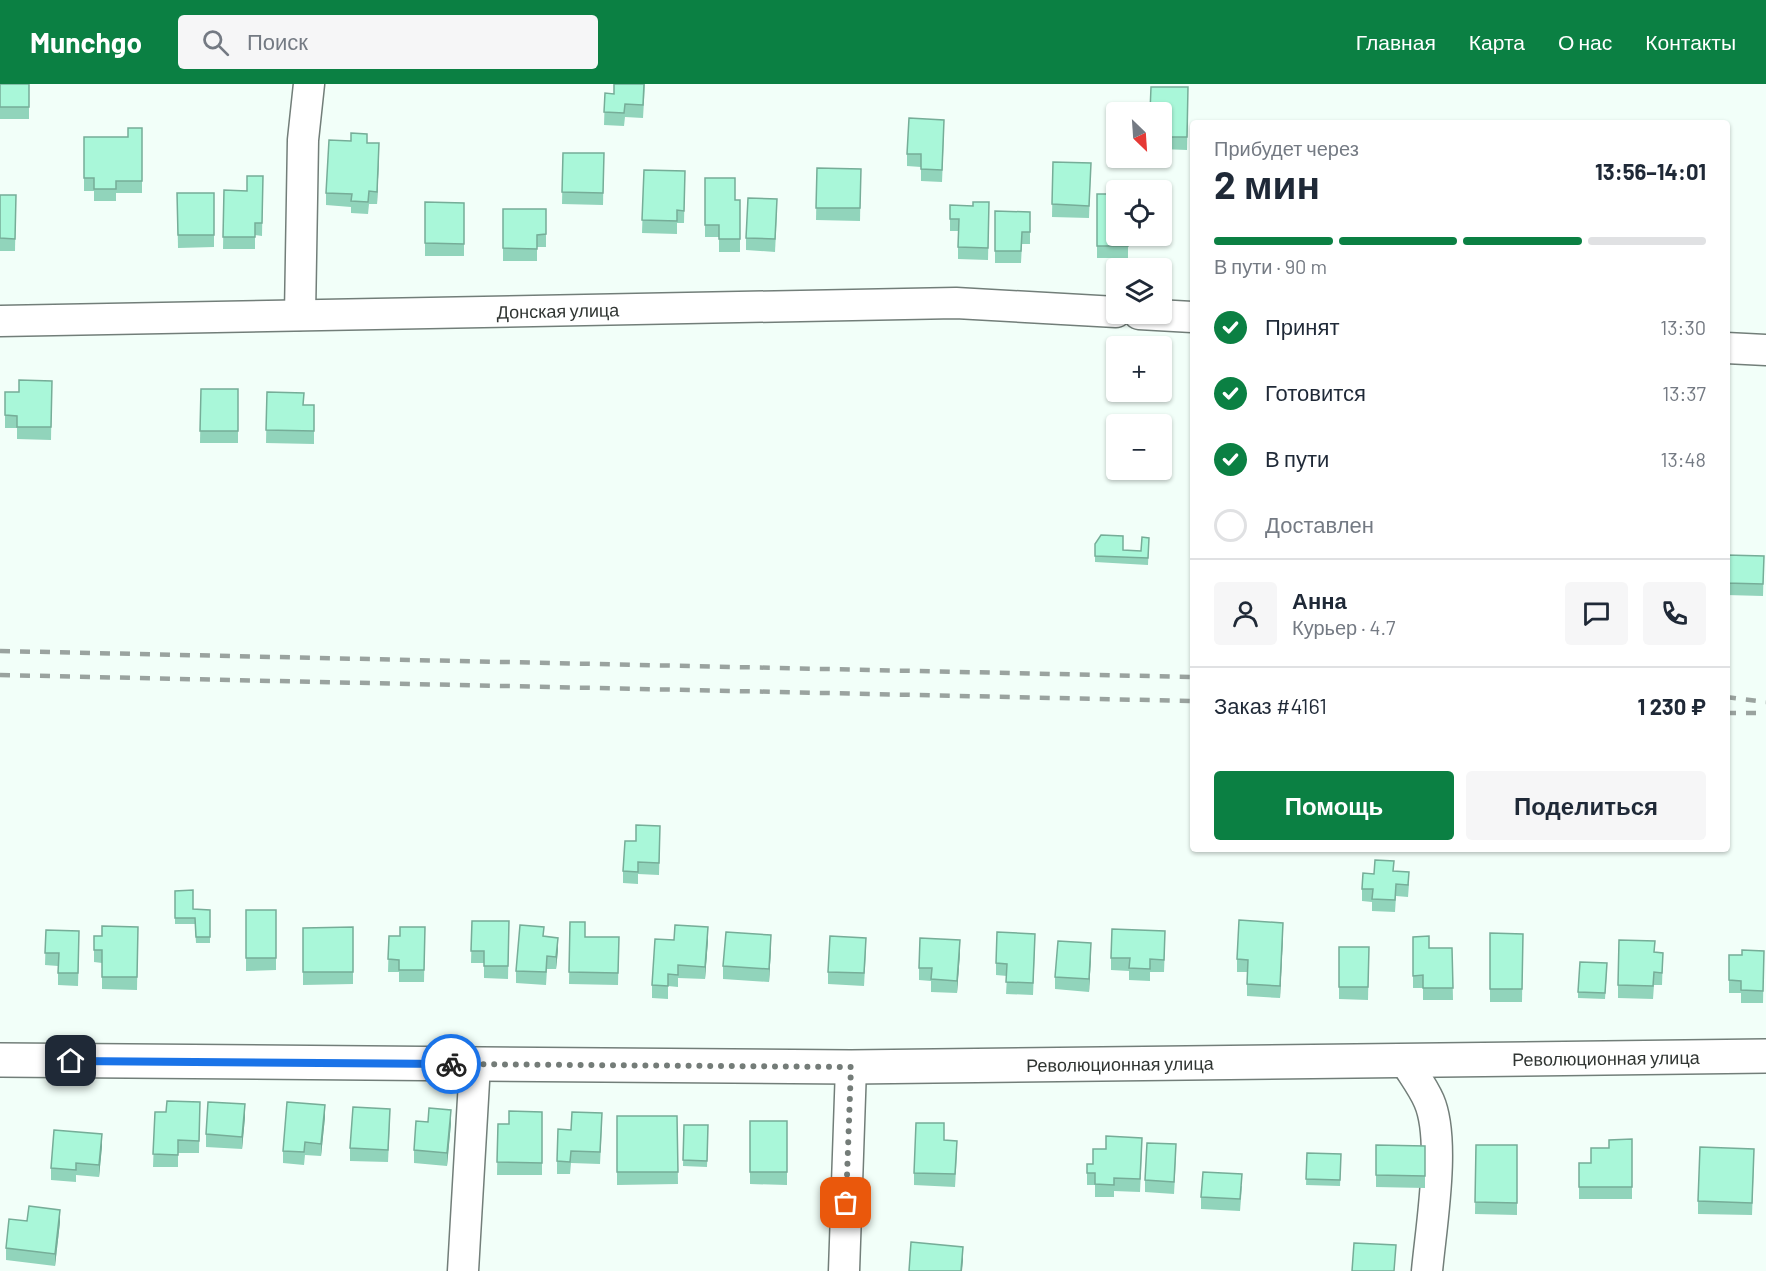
<!DOCTYPE html>
<html lang="ru">
<meta charset="utf-8">
<style>
:root{--surface:#fff;--page:#f6f6f7;--text:#1f2937;--muted:#747a83;--line:#e0e1e3;--accent:#0b8043}
body{margin:0;font-family:Barlow,sans-serif;background:var(--page);color:var(--text);height:100vh;display:flex;flex-direction:column;font-size:22px;white-space:nowrap}
*{box-sizing:border-box;margin:0}
p{font-size:20px;color:var(--muted)}
.icon{flex:none;width:33px;height:33px;fill:none;stroke:currentColor;stroke-width:2;stroke-linecap:round;stroke-linejoin:round}
.map{position:relative;flex:1;overflow:hidden}
.details{position:absolute;left:1190px;top:36px;width:540px;height:732px;display:flex;flex-direction:column;background:var(--surface);border-radius:6px;box-shadow:0 2px 4px #0004}
.details>*{flex:none}
.needle{width:39px;rotate:155deg}
.fabs{position:absolute;left:1106px;top:18px;display:grid;gap:12px}
.fabs a{display:grid;place-items:center;width:66px;height:66px;border-radius:6px;background:var(--surface);box-shadow:0 2px 4px #0004;font-size:30px}
.pin{position:absolute;display:grid;place-items:center;width:51px;height:51px;color:#fff;margin:-26px;border-radius:12px;box-shadow:0 3px 9px #0006}
.courier{position:absolute;display:grid;place-items:center;width:60px;height:60px;margin:-30px;border:4px solid #1a73e8;border-radius:50%;background:#fff;color:#222;box-shadow:0 2px 8px #0007}
.headline em{font-style:normal;font-weight:700}
.headline div{display:flex;flex-direction:column-reverse}
.headline{display:flex;align-items:center;justify-content:space-between;height:102px;padding:0 24px}
h1{font-size:39px;font-weight:700;line-height:45px}
.bar{display:grid;grid-template-columns:repeat(4,1fr);gap:9px 6px;align-content:center;height:72px;padding:0 24px}
.bar i{height:8px;border-radius:4px;background:var(--line)}
.bar .current{background:var(--accent)}
.bar p{grid-column:span 4}
.line{display:flex;align-items:center;gap:15px;padding:0 24px;border-top:2px solid var(--line)}
.line div{flex:1}
.round{display:grid;place-items:center;flex:none;width:63px;height:63px;border-radius:6px;background:var(--page)}
ol{padding:0 24px;list-style:none}
li{display:flex;align-items:center;gap:18px;height:66px}
li p{margin-inline-start:auto}
li .icon{padding:6px;border-radius:50%;background:var(--accent);color:#fff;stroke-width:4}
li:last-child{color:var(--muted)}
li i{width:33px;height:33px;border:3px solid var(--line);border-radius:50%}
.action{display:flex;gap:12px;margin-top:auto;padding:12px 24px}
.action a{flex:1;height:69px;border-radius:6px;background:var(--accent);color:#fff;font-size:24px;font-weight:700;line-height:69px;text-align:center}
.action a+a{background:var(--page);color:var(--text)}
header{display:flex;align-items:center;gap:36px;box-sizing:border-box;height:84px;padding:0 30px;background:var(--accent);color:#fff}
header strong{font-size:28px}
nav{display:flex;gap:33px;margin-inline-start:auto;font-size:21px}
.search{width:420px;height:54px;background:var(--page);display:flex;align-items:center;gap:15px;box-sizing:border-box;padding:0 21px;border-radius:6px;color:var(--muted);font-size:22px}
.map>svg:first-child{display:block}
</style>
<header>
<strong>Munchgo</strong>
<div class="search"><svg class="icon" aria-label="search" viewBox="0 0 24 24"><circle cx="10" cy="10" r="6"/><path d="M15 15l6 6"/></svg>Поиск</div>
<nav><a>Главная</a><a>Карта</a><a>О нас</a><a>Контакты</a></nav>
</header>
<div class="map">
<svg width="1766" height="1187" viewBox="0 0 1766 1187">
<rect width="100%" height="100%" fill="#f2fff9"/>
<g fill="none" stroke-linecap="round" stroke-linejoin="round">
<defs>
<g id="street">
<polyline points="1139,230 1192,233"/>
<polyline points="300,231 303,56 309,0"/>
<path id="s1" d="M0,237L956,219L1116,228"/>
<polyline points="1726,264 1766,266"/>
<path d="M1405,977C1413,990 1423,1003 1429,1017C1446,1056 1431,1143 1427,1187"/>
<polyline points="463,1187 475,980"/>
<polyline points="844,1187 851,983"/>
</g>
<g id="secondary">
<path id="s2" d="M0,976L851,983L1766,972"/>
</g>
</defs>
<use href="#street" stroke="#727e79" stroke-width="33"/>
<use href="#secondary" stroke="#727e79" stroke-width="36"/>
<use href="#street" stroke="#fff" stroke-width="30"/>
<use href="#secondary" stroke="#fff" stroke-width="33"/>
<g stroke="#9aa39f" stroke-width="4.5" stroke-dasharray="10 10" stroke-linecap="butt">
<polyline points="0,567 1192,593"/>
<polyline points="0,591 1192,617"/>
<polyline points="1726,613 1766,618"/>
<polyline points="1726,629 1766,629"/>
</g>
</g>
<g fill="#91d4bb">
<rect x="0" y="0" width="29" height="35"/>
<polygon points="614,0 645,0 643,34 625,33 624,42 604,41 605,9 614,10"/>
<polygon points="1188,3 1187,66 1161,65 1161,28"/>
<polygon points="142,44 142,109 116,109 116,117 94,117 94,107 84,107 84,53 128,53"/>
<polygon points="944,49 942,98 921,97 921,83 907,82 907,70"/>
<polygon points="367,59 379,71 377,120 369,120 368,130 351,129 351,123 326,121 326,109"/>
<polygon points="563,69 604,69 603,121 562,120"/>
<polygon points="1053,78 1091,79 1089,134 1052,133"/>
<polygon points="817,84 861,85 860,137 816,136"/>
<polygon points="644,86 685,87 684,139 677,139 677,150 642,149"/>
<polygon points="263,92 262,152 255,151 255,165 223,165 224,106 247,107"/>
<polygon points="705,94 735,116 740,116 740,168 719,168 719,153 705,153"/>
<polygon points="177,109 214,109 214,163 178,164"/>
<polygon points="1097,110 1116,152 1139,152 1139,158 1128,158 1128,174 1097,174"/>
<polygon points="0,111 16,111 15,167 0,167"/>
<polygon points="425,118 464,119 464,172 425,172"/>
<polygon points="950,121 989,131 988,176 958,175 958,147 950,147"/>
<polygon points="503,125 546,125 546,163 537,163 537,177 503,177"/>
<polygon points="995,127 1030,128 1030,160 1022,160 1021,179 995,179"/>
<polygon points="777,128 775,168 746,166 746,154"/>
<polygon points="52,297 51,356 17,355 17,344 5,344 5,308 19,308"/>
<polygon points="201,305 238,305 238,359 200,359"/>
<polygon points="267,308 304,321 314,321 314,360 266,359"/>
<polygon points="1149,454 1148,481 1095,478 1095,460 1123,466 1141,467"/>
<polygon points="1726,471 1764,472 1763,512 1726,511"/>
<polygon points="660,754 659,791 638,790 638,800 623,799 623,787 636,757"/>
<polygon points="1393,787 1409,800 1408,813 1396,812 1395,828 1372,827 1372,818 1362,817 1362,805 1374,790"/>
<polygon points="175,807 193,825 210,826 210,859 196,859 195,840 175,840"/>
<polygon points="246,826 276,826 276,886 246,887"/>
<polygon points="472,837 509,837 508,895 484,894 484,879 471,879"/>
<polygon points="570,838 585,853 619,853 618,901 569,900"/>
<polygon points="138,843 137,906 102,905 102,879 94,878 94,852 102,852"/>
<polygon points="353,843 353,900 303,901 303,844"/>
<polygon points="425,843 424,898 399,898 399,888 388,888 389,852 400,852"/>
<polygon points="46,846 79,860 78,902 58,901 58,882 45,881"/>
<polygon points="1490,849 1523,850 1522,918 1490,918"/>
<polygon points="1283,851 1280,914 1247,912 1247,888 1237,888 1237,875"/>
<polygon points="544,852 558,866 556,885 547,885 546,901 516,899 516,887"/>
<polygon points="1413,853 1429,864 1452,864 1453,916 1423,916 1423,904 1413,904"/>
<polygon points="674,856 708,856 705,895 678,894 678,903 668,902 668,915 652,914 652,901"/>
<polygon points="1165,860 1164,888 1150,888 1150,897 1129,896 1129,887 1111,886 1111,874"/>
<polygon points="1035,862 1033,911 1006,910 1007,892 996,891 996,879"/>
<polygon points="1339,863 1369,863 1368,916 1339,915"/>
<polygon points="771,864 769,898 723,895 723,882"/>
<polygon points="866,867 864,902 828,900 828,888"/>
<polygon points="1764,867 1763,919 1741,919 1741,909 1729,909 1729,871 1742,871"/>
<polygon points="1655,868 1663,869 1662,901 1654,901 1653,915 1618,914 1618,901"/>
<polygon points="960,869 957,909 931,908 931,897 919,896 919,884"/>
<polygon points="1091,872 1089,908 1055,905 1055,893"/>
<polygon points="1607,886 1605,915 1578,914 1578,908"/>
<polygon points="200,1018 199,1069 178,1069 178,1083 153,1083 155,1028 166,1028"/>
<polygon points="542,1028 542,1091 497,1091 498,1040 509,1040"/>
<polygon points="617,1032 677,1032 678,1100 617,1101"/>
<polygon points="245,1033 242,1065 206,1063 206,1050"/>
<polygon points="325,1033 321,1072 305,1071 304,1081 283,1079 283,1067"/>
<polygon points="390,1037 388,1078 350,1077 350,1064"/>
<polygon points="750,1037 787,1037 787,1101 750,1100"/>
<polygon points="451,1039 447,1082 414,1079 414,1066"/>
<polygon points="602,1041 600,1080 571,1079 570,1090 557,1090 557,1077 571,1046"/>
<polygon points="684,1041 708,1041 707,1083 683,1082"/>
<polygon points="1632,1055 1632,1115 1579,1115 1579,1079 1591,1079 1609,1064"/>
<polygon points="944,1056 957,1069 955,1103 914,1101 914,1089"/>
<polygon points="1376,1061 1425,1062 1425,1104 1376,1103"/>
<polygon points="1476,1061 1517,1061 1517,1131 1475,1130"/>
<polygon points="102,1062 99,1093 76,1091 76,1098 51,1096 51,1084"/>
<polygon points="1142,1066 1140,1108 1114,1107 1114,1113 1095,1113 1095,1101 1087,1101 1087,1080 1093,1080"/>
<polygon points="1307,1069 1341,1070 1340,1102 1306,1101"/>
<polygon points="1176,1073 1174,1110 1145,1108 1145,1096"/>
<polygon points="1754,1077 1752,1131 1698,1130 1698,1117"/>
<polygon points="1242,1102 1240,1127 1201,1125 1201,1113"/>
<polygon points="27,1137 60,1138 55,1182 6,1176 6,1164"/>
</g>
<g fill="#76ad98">
<polygon points="379,59 379,71 377,120 377,108"/>
<polygon points="1283,839 1283,851 1280,914 1280,902"/>
<polygon points="708,843 708,856 705,895 705,883"/>
<polygon points="771,851 771,864 769,898 769,885"/>
<polygon points="558,854 558,866 556,885 556,873"/>
<polygon points="960,856 960,869 957,909 957,897"/>
<polygon points="1091,859 1091,872 1089,908 1089,895"/>
<polygon points="245,1020 245,1033 242,1065 242,1053"/>
<polygon points="325,1021 325,1033 321,1072 321,1060"/>
<polygon points="451,1026 451,1039 447,1082 447,1069"/>
<polygon points="102,1050 102,1062 99,1093 99,1081"/>
<polygon points="60,1126 60,1138 55,1182 55,1170"/>
<polygon points="963,1163 963,1176 962,1187 961,1187"/>
</g>
<g fill="#a9f7d9" stroke="#76ad98" stroke-width="1.5">
<rect x="0" y="0" width="29" height="23"/>
<polygon points="614,0 644,0 643,21 625,20 624,29 604,28 605,9 614,10"/>
<polygon points="1151,3 1188,3 1187,53 1161,53 1161,28 1150,28"/>
<polygon points="909,34 944,36 942,86 921,85 921,70 907,70"/>
<polygon points="128,44 142,44 142,97 116,97 116,105 94,105 94,94 84,94 84,53 128,53"/>
<polygon points="351,49 367,50 367,59 379,59 377,108 369,107 368,118 351,117 352,110 326,109 329,56 351,57"/>
<polygon points="563,69 604,69 603,109 562,108"/>
<polygon points="1053,78 1091,79 1089,122 1052,120"/>
<polygon points="817,84 861,85 860,124 816,124"/>
<polygon points="644,86 685,87 684,127 677,126 677,137 642,136"/>
<polygon points="247,92 263,92 262,139 255,139 255,153 223,153 224,106 247,107"/>
<polygon points="705,94 735,94 735,116 740,116 740,155 719,155 719,141 705,141"/>
<polygon points="177,109 214,109 214,151 178,151"/>
<polygon points="1097,110 1116,110 1116,152 1128,152 1128,162 1097,162"/>
<polygon points="0,111 16,111 15,155 0,154"/>
<polygon points="748,114 777,115 775,155 746,154"/>
<polygon points="425,118 464,119 464,160 425,159"/>
<polygon points="973,118 989,118 988,164 958,163 959,135 950,135 950,121 973,122"/>
<polygon points="503,125 546,125 546,150 537,151 537,165 503,164"/>
<polygon points="995,127 1030,128 1030,148 1022,148 1021,167 995,167"/>
<polygon points="19,296 52,297 51,343 17,343 17,332 5,331 5,308 19,308"/>
<polygon points="201,305 238,305 238,347 200,347"/>
<polygon points="267,308 304,309 303,321 314,321 314,347 266,346"/>
<polygon points="1101,451 1123,452 1123,466 1141,467 1142,453 1149,454 1148,474 1095,472 1095,460"/>
<polygon points="1726,471 1764,472 1763,500 1726,499"/>
<polygon points="636,741 660,742 659,779 638,778 638,788 623,787 625,757 636,757"/>
<polygon points="1375,776 1394,777 1393,787 1409,788 1408,801 1396,800 1395,816 1372,815 1373,805 1362,805 1363,789 1374,790"/>
<polygon points="193,806 193,825 210,826 210,853 196,853 195,834 175,834 175,807"/>
<rect x="246" y="826" width="30" height="48"/>
<polygon points="1239,836 1283,839 1280,902 1247,900 1248,876 1237,875"/>
<polygon points="472,837 509,837 508,882 484,882 484,867 471,867"/>
<polygon points="570,838 585,838 585,853 619,853 618,889 569,888"/>
<polygon points="520,841 544,843 543,852 558,854 556,873 547,872 546,888 516,887"/>
<polygon points="675,841 708,843 705,883 678,881 678,891 668,890 668,902 652,901 655,855 674,856"/>
<polygon points="102,842 138,843 137,893 102,893 102,866 94,866 94,852 102,852"/>
<polygon points="353,843 353,888 303,888 303,844"/>
<polygon points="400,843 425,843 424,886 399,886 399,876 388,875 389,852 400,852"/>
<polygon points="1112,845 1165,847 1164,876 1150,875 1150,885 1129,884 1130,874 1111,874"/>
<polygon points="46,846 79,847 78,889 58,889 59,869 45,869"/>
<polygon points="726,848 771,851 769,885 723,882"/>
<polygon points="997,848 1035,850 1033,899 1006,898 1007,880 996,879"/>
<polygon points="1490,849 1523,850 1522,905 1490,905"/>
<polygon points="830,852 866,854 864,889 828,888"/>
<polygon points="1429,852 1429,864 1452,864 1453,904 1423,904 1423,891 1413,892 1413,853"/>
<polygon points="920,854 960,856 957,897 931,895 932,884 919,884"/>
<polygon points="1619,856 1655,857 1654,868 1663,869 1662,889 1654,888 1653,902 1618,901"/>
<polygon points="1058,857 1091,859 1089,895 1055,893"/>
<polygon points="1339,863 1369,863 1368,903 1339,903"/>
<polygon points="1742,866 1764,867 1763,907 1741,906 1741,897 1729,896 1729,871 1742,871"/>
<polygon points="1580,878 1607,879 1605,909 1578,908"/>
<polygon points="167,1017 200,1018 199,1057 178,1056 178,1071 153,1070 155,1028 166,1028"/>
<polygon points="208,1018 245,1020 242,1053 206,1050"/>
<polygon points="287,1018 325,1021 321,1060 305,1058 304,1068 283,1067"/>
<polygon points="353,1023 390,1025 388,1066 350,1064"/>
<polygon points="429,1024 451,1026 447,1069 414,1066 416,1037 428,1038"/>
<polygon points="509,1027 542,1028 542,1079 497,1078 498,1040 509,1040"/>
<polygon points="572,1028 602,1029 600,1068 571,1067 570,1078 557,1077 558,1045 571,1046"/>
<polygon points="617,1032 677,1032 678,1088 617,1088"/>
<rect x="750" y="1037" width="37" height="51"/>
<polygon points="916,1039 944,1039 944,1056 957,1057 955,1090 914,1089"/>
<polygon points="684,1041 708,1041 707,1077 683,1076"/>
<polygon points="54,1046 102,1050 99,1081 76,1079 76,1086 51,1084"/>
<polygon points="1106,1052 1142,1054 1140,1095 1114,1094 1114,1101 1095,1100 1095,1089 1087,1089 1087,1080 1093,1080 1093,1065 1106,1065"/>
<polygon points="1632,1055 1632,1103 1579,1103 1579,1079 1591,1079 1591,1064 1609,1064 1609,1056"/>
<polygon points="1147,1059 1176,1060 1174,1098 1145,1096"/>
<polygon points="1376,1061 1425,1062 1425,1092 1376,1091"/>
<polygon points="1476,1061 1517,1061 1517,1119 1475,1118"/>
<polygon points="1700,1063 1754,1065 1752,1119 1698,1117"/>
<polygon points="1307,1069 1341,1070 1340,1096 1306,1095"/>
<polygon points="1203,1088 1242,1090 1240,1115 1201,1113"/>
<polygon points="29,1122 60,1126 55,1170 6,1164 9,1135 27,1137"/>
<polygon points="911,1158 963,1163 961,1187 909,1187"/>
<polygon points="1354,1159 1396,1161 1394,1187 1352,1187"/>
</g>
<g fill="none" stroke-linecap="round" stroke-linejoin="round">
<polyline stroke="#747c78" stroke-width="6" stroke-dasharray="0 10.8" points="451,980 851,983 846,1119"/>
<polyline stroke="#1a73e8" stroke-width="8" points="71,977 451,980"/>
</g>
<g text-anchor="middle" dominant-baseline="central" stroke-width="5" stroke-linejoin="round" paint-order="stroke">
<g font-size="18" fill="#303532" stroke="#fff">
<text stroke="none"><textPath href="#s1" startOffset="558">Донская улица</textPath></text>
<text stroke="none"><textPath href="#s2" startOffset="1606">Революционная улица</textPath></text>
<text stroke="none"><textPath href="#s2" startOffset="1120">Революционная улица</textPath></text>
</g>
</g>
</svg>
<div class="fabs">
<a><svg class="needle" viewBox="-14 -14 28 28"><path d="M0-13l5 13h-10z" fill="#e53935"/><path d="M0 13l5-13h-10z" fill="#747a83"/></svg></a>
<a><svg class="icon" aria-label="locate" viewBox="0 0 24 24"><circle cx="12" cy="12" r="6"/><path d="M12 2v4M12 18v4M2 12h4M18 12h4"/></svg></a>
<a><svg class="icon" aria-label="layers" viewBox="0 0 24 24"><path d="M12 4l9 5-9 5-9-5zM3 14l9 5 9-5"/></svg></a>
<a>+</a>
<a>−</a>
</div>
<div class="pin" style="left:846px;top:1119px;background:#ea580c"><svg class="icon" aria-label="bag" viewBox="0 0 24 24"><path d="M5 8h14l-1 12H6zM9 8a3 3 0 0 1 6 0"/></svg></div>
<div class="pin" style="left:71px;top:977px;background:#1f2937"><svg class="icon" aria-label="home" viewBox="0 0 24 24"><path d="M3 11l9-7 9 7M6 9v11h12V9"/></svg></div>
<div class="courier" style="left:451px;top:980px"><svg class="icon" aria-label="bike" viewBox="0 0 24 24"><circle cx="6" cy="16" r="4"/><circle cx="18" cy="16" r="4"/><path d="M6 16l4-8h5l3 8M10 8l3 8H6M13 5h3"/></svg></div>
<section class="details">
<div class="headline"><div><h1>2 мин</h1><p>Прибудет через</p></div><em>13:56–14:01</em></div>
<div class="bar"><i class="current"></i><i class="current"></i><i class="current"></i><i></i><p>В пути · 90 m</p></div>
<ol>
<li><svg class="icon" aria-label="check" viewBox="0 0 24 24"><path d="M5 12l5 5 9-10"/></svg>Принят<p>13:30</p></li>
<li><svg class="icon" aria-label="check" viewBox="0 0 24 24"><path d="M5 12l5 5 9-10"/></svg>Готовится<p>13:37</p></li>
<li><svg class="icon" aria-label="check" viewBox="0 0 24 24"><path d="M5 12l5 5 9-10"/></svg>В пути<p>13:48</p></li>
<li><i></i>Доставлен</li>
</ol>
<div class="line" style="height:108px"><a class="round"><svg class="icon" aria-label="person" viewBox="0 0 24 24"><circle cx="12" cy="8" r="4"/><path d="M4 21q1-7 8-7t8 7"/></svg></a><div><b>Анна</b><p>Курьер · 4.7</p></div><a class="round"><svg class="icon" aria-label="chat" viewBox="0 0 24 24"><path d="M4 5h16v11H9l-5 4z"/></svg></a><a class="round"><svg class="icon" aria-label="phone" viewBox="0 0 24 24"><path d="M5 4h4l2 5-3 2q2 4 5 5l2-3 5 2v4C11 20 4 13 5 4z"/></svg></a></div>
<div class="line" style="height:78px"><div>Заказ #4161</div><b>1 230 ₽</b></div>
<div class="action"><a>Помощь</a><a>Поделиться</a></div>
</section>
</div>
